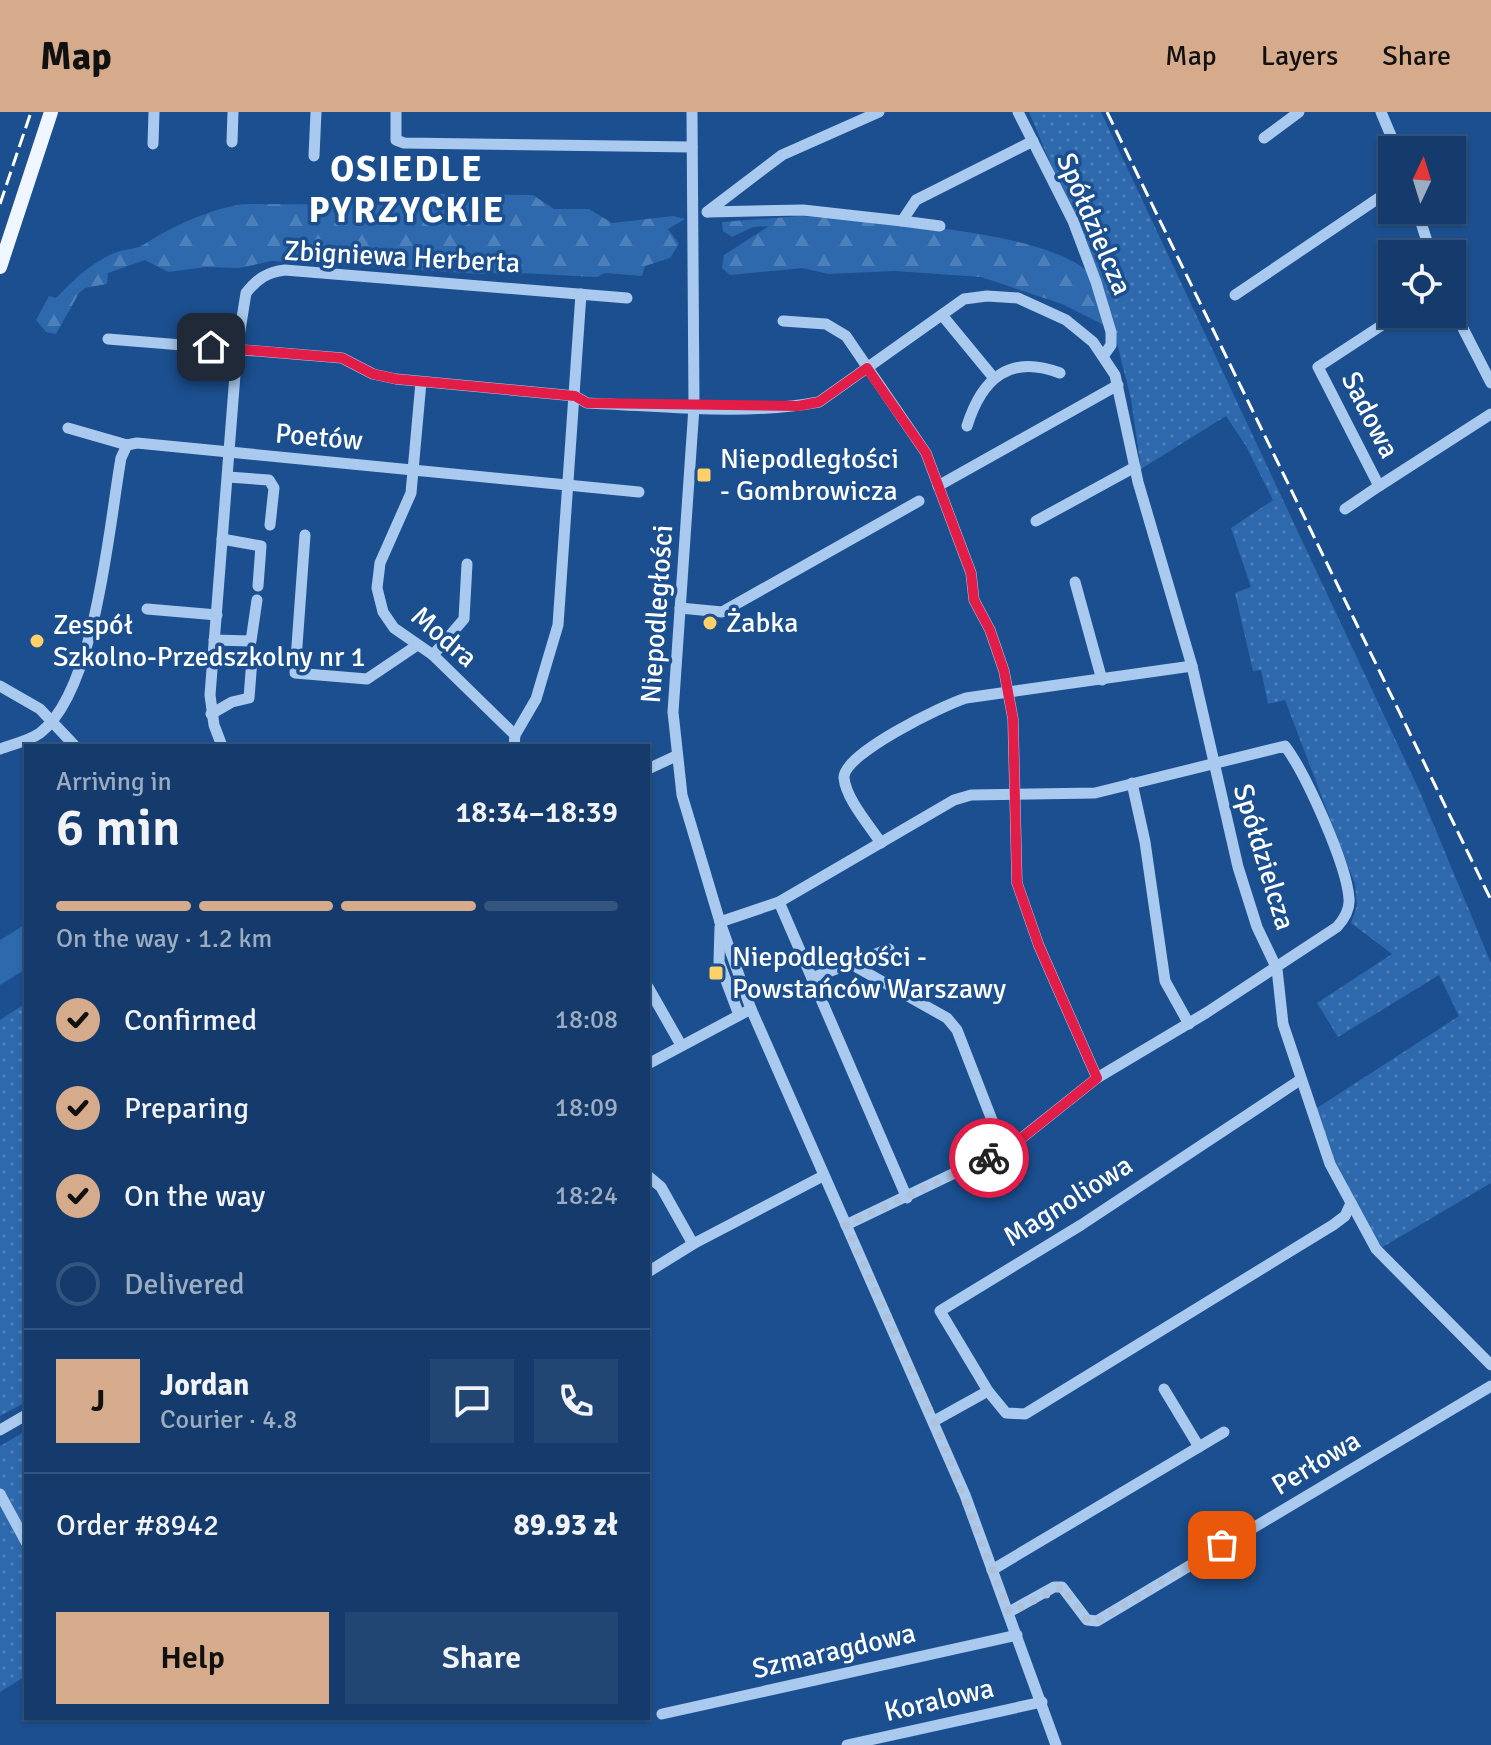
<!DOCTYPE html>
<meta charset="utf-8">
<style>
:root{--surface:#143b6b;--page:#214673;--text:#f1f3f6;--muted:#9dadc1;--line:#33557e;--accent:#d6ab8b}
body{margin:0;font-family:Signika,sans-serif;background:var(--page);color:var(--text);height:100vh;display:flex;flex-direction:column;font-size:30px;white-space:nowrap}
*{box-sizing:border-box;margin:0}
p{font-size:26px;color:var(--muted)}
.icon{flex:none;width:44px;height:44px;fill:none;stroke:currentColor;stroke-width:2;stroke-linecap:round;stroke-linejoin:round}
.map{position:relative;flex:1;overflow:hidden}
.drawer{position:absolute;left:24px;top:632px;width:626px;height:976px;display:flex;flex-direction:column;background:var(--surface);border-radius:0px;box-shadow:0 2px 6px #0004,0 0 0 2px var(--line)}
.drawer>*{flex:none}
.needle{width:52px;rotate:4deg}
.tools{position:absolute;left:1378px;top:24px;display:grid;gap:16px}
.tools a{display:grid;place-items:center;width:88px;height:88px;border-radius:0px;background:var(--surface);box-shadow:0 2px 6px #0004,0 0 0 2px var(--line);font-size:40px}
.pin{position:absolute;display:grid;place-items:center;width:68px;height:68px;color:#fff;margin:-34px;border-radius:16px;box-shadow:0 4px 12px #0006}
.courier{position:absolute;display:grid;place-items:center;width:80px;height:80px;margin:-40px;border:6px solid #e11d48;border-radius:50%;background:#fff;color:#222;box-shadow:0 2px 10px #0007}
.head em{font-style:normal;font-weight:600}
.head div{display:flex;flex-direction:column-reverse}
.head{display:flex;align-items:center;justify-content:space-between;height:136px;padding:0 32px}
h1{font-size:52px;font-weight:600;line-height:60px}
.bar{display:grid;grid-template-columns:repeat(4,1fr);gap:12px 8px;align-content:center;height:96px;padding:0 32px}
.bar i{height:10px;border-radius:6px;background:var(--line)}
.bar .current{background:var(--accent)}
.bar p{grid-column:span 4}
.line{display:flex;align-items:center;gap:20px;padding:0 32px;border-top:2px solid var(--line)}
.line div{flex:1}
.round{display:grid;place-items:center;flex:none;width:84px;height:84px;border-radius:0px;background:var(--page)}
ol{padding:0 32px;list-style:none}
li{display:flex;align-items:center;gap:24px;height:88px}
li p{margin-inline-start:auto}
li .icon{padding:8px;border-radius:50%;background:var(--accent);color:#111;stroke-width:4}
li:last-child{color:var(--muted)}
li i{width:44px;height:44px;border:4px solid var(--line);border-radius:50%}
.action{display:flex;gap:16px;margin-top:auto;padding:16px 32px}
.action a{flex:1;height:92px;border-radius:0px;background:var(--accent);color:#111;font-size:32px;font-weight:600;line-height:92px;text-align:center}
.action a+a{background:var(--page);color:var(--text)}
header{display:flex;align-items:center;gap:48px;box-sizing:border-box;height:112px;padding:0 40px;background:var(--accent);color:#111}
header strong{font-size:38px}
nav{display:flex;gap:44px;margin-inline-start:auto;font-size:28px}
.map>svg:first-child{display:block}
</style>
<header>
<strong>Map</strong>
<nav><a>Map</a><a>Layers</a><a>Share</a></nav>
</header>
<div class="map">
<svg width="1491" height="1633" viewBox="0 0 1491 1633">
<defs>
<pattern id="grass-dots" width="8" height="8" patternUnits="userSpaceOnUse" patternTransform="scale(2)"><rect width="8" height="8" fill="#2e69ad"/><path d="M2 2h.1M6 6h.1" fill="none" stroke="#4d80b9" stroke-width="1.8" stroke-linecap="round"/></pattern>
<pattern id="forest-firs" width="22" height="20" patternUnits="userSpaceOnUse" patternTransform="scale(2)"><rect width="22" height="20" fill="#2e69ad"/><path d="M5 1l3.5 6h-7zM16 11l3.5 6h-7z" fill="#4d80b9"/></pattern>
</defs>
<rect width="100%" height="100%" fill="#1b4f8f"/>
<g fill="url(#grass-dots)">
<polygon points="1029,0 1101,0 1420,680 1491,851 1491,1071 1381,1136 1331,1044 1314,998 1459,904 1439,863 1338,925 1317,891 1392,842 1351,811 1357,794 1355,772 1285,588 1268,592 1261,558 1253,559 1235,481 1251,475 1231,416 1273,388 1246,334 1226,304 1141,357 1131,287 1103,176"/>
<polygon points="26,891 26,1290 0,1304 0,908"/>
<polygon points="26,1319 26,1564 0,1580 0,1334"/>
</g>
<g fill="url(#forest-firs)">
<path d="M438,82L533,83L554,97H589L612,111L673,104L685,107L668,117L679,132L670,146L645,154L642,164L605,161L597,165C558,164 520,159 481,162L272,149L239,156L206,155L168,160L145,148L108,161L107,172L85,176L79,181L56,222L46,220L36,208L49,184L56,186C74,168 89,152 114,141C123,137 134,138 143,133C173,114 209,97 244,92L425,93Z"/>
<path d="M800,104C865,109 1045,117 1089,161L1104,213L1062,192L981,165L894,159L828,162L803,156L730,163L722,156L724,143L769,114L753,115L732,125L723,119L722,110Z"/>
</g>
<polygon fill="#2e69ad" points="26,812 26,857 0,873 0,828"/>
<g fill="none" stroke-linecap="round" stroke-linejoin="round">
<g stroke="#a9c9ee" stroke-width="11">
<polyline points="396,0 396,28 404,31 692,35"/>
<polyline points="692,0 694,295 673,600 682,683 720,810 751,897 965,1383 1056,1633"/>
<polyline points="1018,0 1073,109 1096,170 1111,220 1111,233 1104,243"/>
<polyline points="1381,0 1397,38"/>
<polyline points="1264,26 1299,0"/>
<polyline points="232,30 233,0"/>
<polyline points="153,32 154,0"/>
<polyline points="314,44 316,0"/>
<polyline points="1417,98 1431,142"/>
<polyline points="707,100 782,43 879,0"/>
<polyline points="708,100 803,98 902,109 916,88 1033,29"/>
<polyline points="902,109 940,114"/>
<polyline points="1235,183 1392,77"/>
<polyline points="1452,195 1491,271"/>
<polyline points="942,203 993,265"/>
<polyline points="783,209 826,212 846,224 926,341 971,461 974,488 990,518 1004,559 1013,607 1017,771 1039,834 1097,966"/>
<path d="M108,227L342,246L373,262L396,267L575,284L587,291C662,294 745,304 819,290L964,187L987,184L1018,186L1066,208L1093,230L1115,263L1138,370L1192,554L1238,755L1257,815L1277,857L1283,912L1330,1052L1376,1137L1491,1253"/>
<polyline points="421,270 411,381 380,451 377,476 383,500 394,516 433,543 515,623"/>
<path d="M967,314C982,266 1010,242 1060,261"/>
<polyline points="68,316 127,333 137,331 639,380"/>
<polyline points="228,365 269,368 274,376 270,413"/>
<polyline points="938,374 1118,273"/>
<polyline points="1379,374 1491,302"/>
<polyline points="1345,397 1379,374 1318,255 1399,202"/>
<polyline points="1036,409 1135,355"/>
<polyline points="305,423 295,561 367,567 416,534"/>
<polyline points="222,427 261,434 258,474"/>
<polyline points="1075,470 1102,568"/>
<polyline points="680,496 722,500 919,389"/>
<polyline points="147,497 217,503"/>
<polyline points="214,528 251,529 257,488"/>
<polyline points="433,543 464,507 467,452"/>
<polyline points="0,574 40,597 75,634"/>
<polyline points="211,602 232,590 249,586 252,547"/>
<path d="M222,634L214,613L210,583L237,237L246,181C257,167 267,160 285,158L627,186"/>
<polyline points="514,634 515,623 536,587 558,513 581,182"/>
<path d="M0,637C13,632 29,629 40,621C96,579 109,413 121,346L127,333"/>
<polyline points="648,657 676,644"/>
<polyline points="1132,671 1145,730 1165,869 1189,912"/>
<path d="M881,731C870,714 846,687 844,666C842,642 944,593 966,586L1192,554"/>
<polyline points="779,790 907,1086"/>
<path d="M720,810L779,790L954,688L971,683L1095,681L1285,634C1306,662 1347,753 1349,787C1350,798 1344,807 1337,815L1206,901L1097,966L1013,1033L846,1113"/>
<polyline points="720,815 719,850 739,903"/>
<polyline points="851,852 947,906 957,918 1004,1039"/>
<polyline points="812,866 889,837"/>
<polyline points="648,875 681,933"/>
<polyline points="648,952 751,897"/>
<polyline points="1300,968 1081,1113 940,1199 988,1279 1006,1301 1025,1302 1333,1113 1345,1104 1351,1091"/>
<polyline points="648,1064 661,1075 693,1132"/>
<polyline points="648,1160 693,1132 823,1064"/>
<polyline points="1164,1277 1199,1335"/>
<polyline points="934,1309 988,1279"/>
<polyline points="0,1318 26,1303"/>
<polyline points="0,1382 26,1430"/>
<polyline points="992,1458 1224,1320"/>
<polyline points="1009,1500 1054,1475 1062,1475 1087,1508 1097,1509 1491,1274"/>
<polyline points="662,1602 1017,1523"/>
<polyline points="847,1633 1042,1590"/>
</g>
<polyline stroke="#f0f6ff" stroke-width="14" points="0,155 51,0"/>
<g stroke="#fff" stroke-width="3" stroke-dasharray="14 6" stroke-linecap="butt">
<polyline points="1107,0 1491,788"/>
<polyline points="0,92 31,0"/>
</g>
</g>
<g fill="none" stroke-linecap="round" stroke-linejoin="round">
<polyline stroke="#afc1d8" stroke-width="8" stroke-dasharray="0 14.4" points="989,1046 846,1113 934,1309 1009,1500 1062,1475 1087,1508 1097,1509 1222,1433"/>
<polyline stroke="#e11d48" stroke-width="10" points="211,235 342,246 373,262 396,267 575,284 587,291 798,294 819,290 867,256 926,341 971,461 974,488 990,518 1004,559 1013,607 1017,771 1039,834 1097,966 1013,1033 989,1046"/>
</g>
<g fill="#ffd166" stroke="#1b4f8f" stroke-width="3">
<rect x="696" y="355" width="16" height="16" rx="4"/>
<circle cx="710" cy="511" r="8"/>
<circle cx="37" cy="529" r="8"/>
<rect x="708" y="853" width="16" height="16" rx="4"/>
</g>
<g text-anchor="middle" dominant-baseline="central" stroke-width="7" stroke-linejoin="round" paint-order="stroke">
<g font-size="28" fill="#fff" stroke="#1b4f8f">
<text transform="translate(1094 112) rotate(67)">Spółdzielcza</text>
<text transform="translate(402 145) rotate(3)">Zbigniewa Herberta</text>
<text transform="translate(1370 303) rotate(63)">Sadowa</text>
<text transform="translate(319 325) rotate(5)">Poetów</text>
<text transform="translate(657 502) rotate(-86)">Niepodległości</text>
<text transform="translate(444 525) rotate(41)">Modra</text>
<text transform="translate(1264 745) rotate(73)">Spółdzielcza</text>
<text transform="translate(1068 1089) rotate(-32)">Magnoliowa</text>
<text transform="translate(1316 1351) rotate(-31)">Perłowa</text>
<text transform="translate(834 1539) rotate(-13)">Szmaragdowa</text>
<text transform="translate(939 1588) rotate(-13)">Koralowa</text>
</g>
<g font-size="28" fill="#fff" stroke="#1b4f8f" text-anchor="start">
<text x="720" y="347">Niepodległości<tspan x="720" dy="32">- Gombrowicza</tspan></text>
<text x="726" y="511">Żabka</text>
<text x="53" y="513">Zespół<tspan x="53" dy="32">Szkolno-Przedszkolny nr 1</tspan></text>
<text x="732" y="845">Niepodległości -<tspan x="732" dy="32">Powstańców Warszawy</tspan></text>
</g>
<g font-size="36" font-weight="bold" letter-spacing="2" fill="#fff" stroke="#1b4f8f">
<text x="407" y="57">OSIEDLE<tspan x="407" dy="41">PYRZYCKIE</tspan></text>
</g>
</g>
</svg>
<div class="tools">
<a><svg class="needle" viewBox="-14 -14 28 28"><path d="M0-13l5 13h-10z" fill="#e53935"/><path d="M0 13l5-13h-10z" fill="#9dadc1"/></svg></a>
<a><svg class="icon" aria-label="locate" viewBox="0 0 24 24"><circle cx="12" cy="12" r="6"/><path d="M12 2v4M12 18v4M2 12h4M18 12h4"/></svg></a>
</div>
<div class="pin" style="left:1222px;top:1433px;background:#ea580c"><svg class="icon" aria-label="bag" viewBox="0 0 24 24"><path d="M5 8h14l-1 12H6zM9 8a3 3 0 0 1 6 0"/></svg></div>
<div class="pin" style="left:211px;top:235px;background:#1f2937"><svg class="icon" aria-label="home" viewBox="0 0 24 24"><path d="M3 11l9-7 9 7M6 9v11h12V9"/></svg></div>
<div class="courier" style="left:989px;top:1046px"><svg class="icon" aria-label="bike" viewBox="0 0 24 24"><circle cx="6" cy="16" r="4"/><circle cx="18" cy="16" r="4"/><path d="M6 16l4-8h5l3 8M10 8l3 8H6M13 5h3"/></svg></div>
<section class="drawer">
<div class="head"><div><h1>6 min</h1><p>Arriving in</p></div><em>18:34–18:39</em></div>
<div class="bar"><i class="current"></i><i class="current"></i><i class="current"></i><i></i><p>On the way · 1.2 km</p></div>
<ol>
<li><svg class="icon" aria-label="check" viewBox="0 0 24 24"><path d="M5 12l5 5 9-10"/></svg>Confirmed<p>18:08</p></li>
<li><svg class="icon" aria-label="check" viewBox="0 0 24 24"><path d="M5 12l5 5 9-10"/></svg>Preparing<p>18:09</p></li>
<li><svg class="icon" aria-label="check" viewBox="0 0 24 24"><path d="M5 12l5 5 9-10"/></svg>On the way<p>18:24</p></li>
<li><i></i>Delivered</li>
</ol>
<div class="line" style="height:144px"><b class="round" style="background:var(--accent);color:#111">J</b><div><b>Jordan</b><p>Courier · 4.8</p></div><a class="round"><svg class="icon" aria-label="chat" viewBox="0 0 24 24"><path d="M4 5h16v11H9l-5 4z"/></svg></a><a class="round"><svg class="icon" aria-label="phone" viewBox="0 0 24 24"><path d="M5 4h4l2 5-3 2q2 4 5 5l2-3 5 2v4C11 20 4 13 5 4z"/></svg></a></div>
<div class="line" style="height:104px"><div>Order #8942</div><b>89.93 zł</b></div>
<div class="action"><a>Help</a><a>Share</a></div>
</section>
</div>
